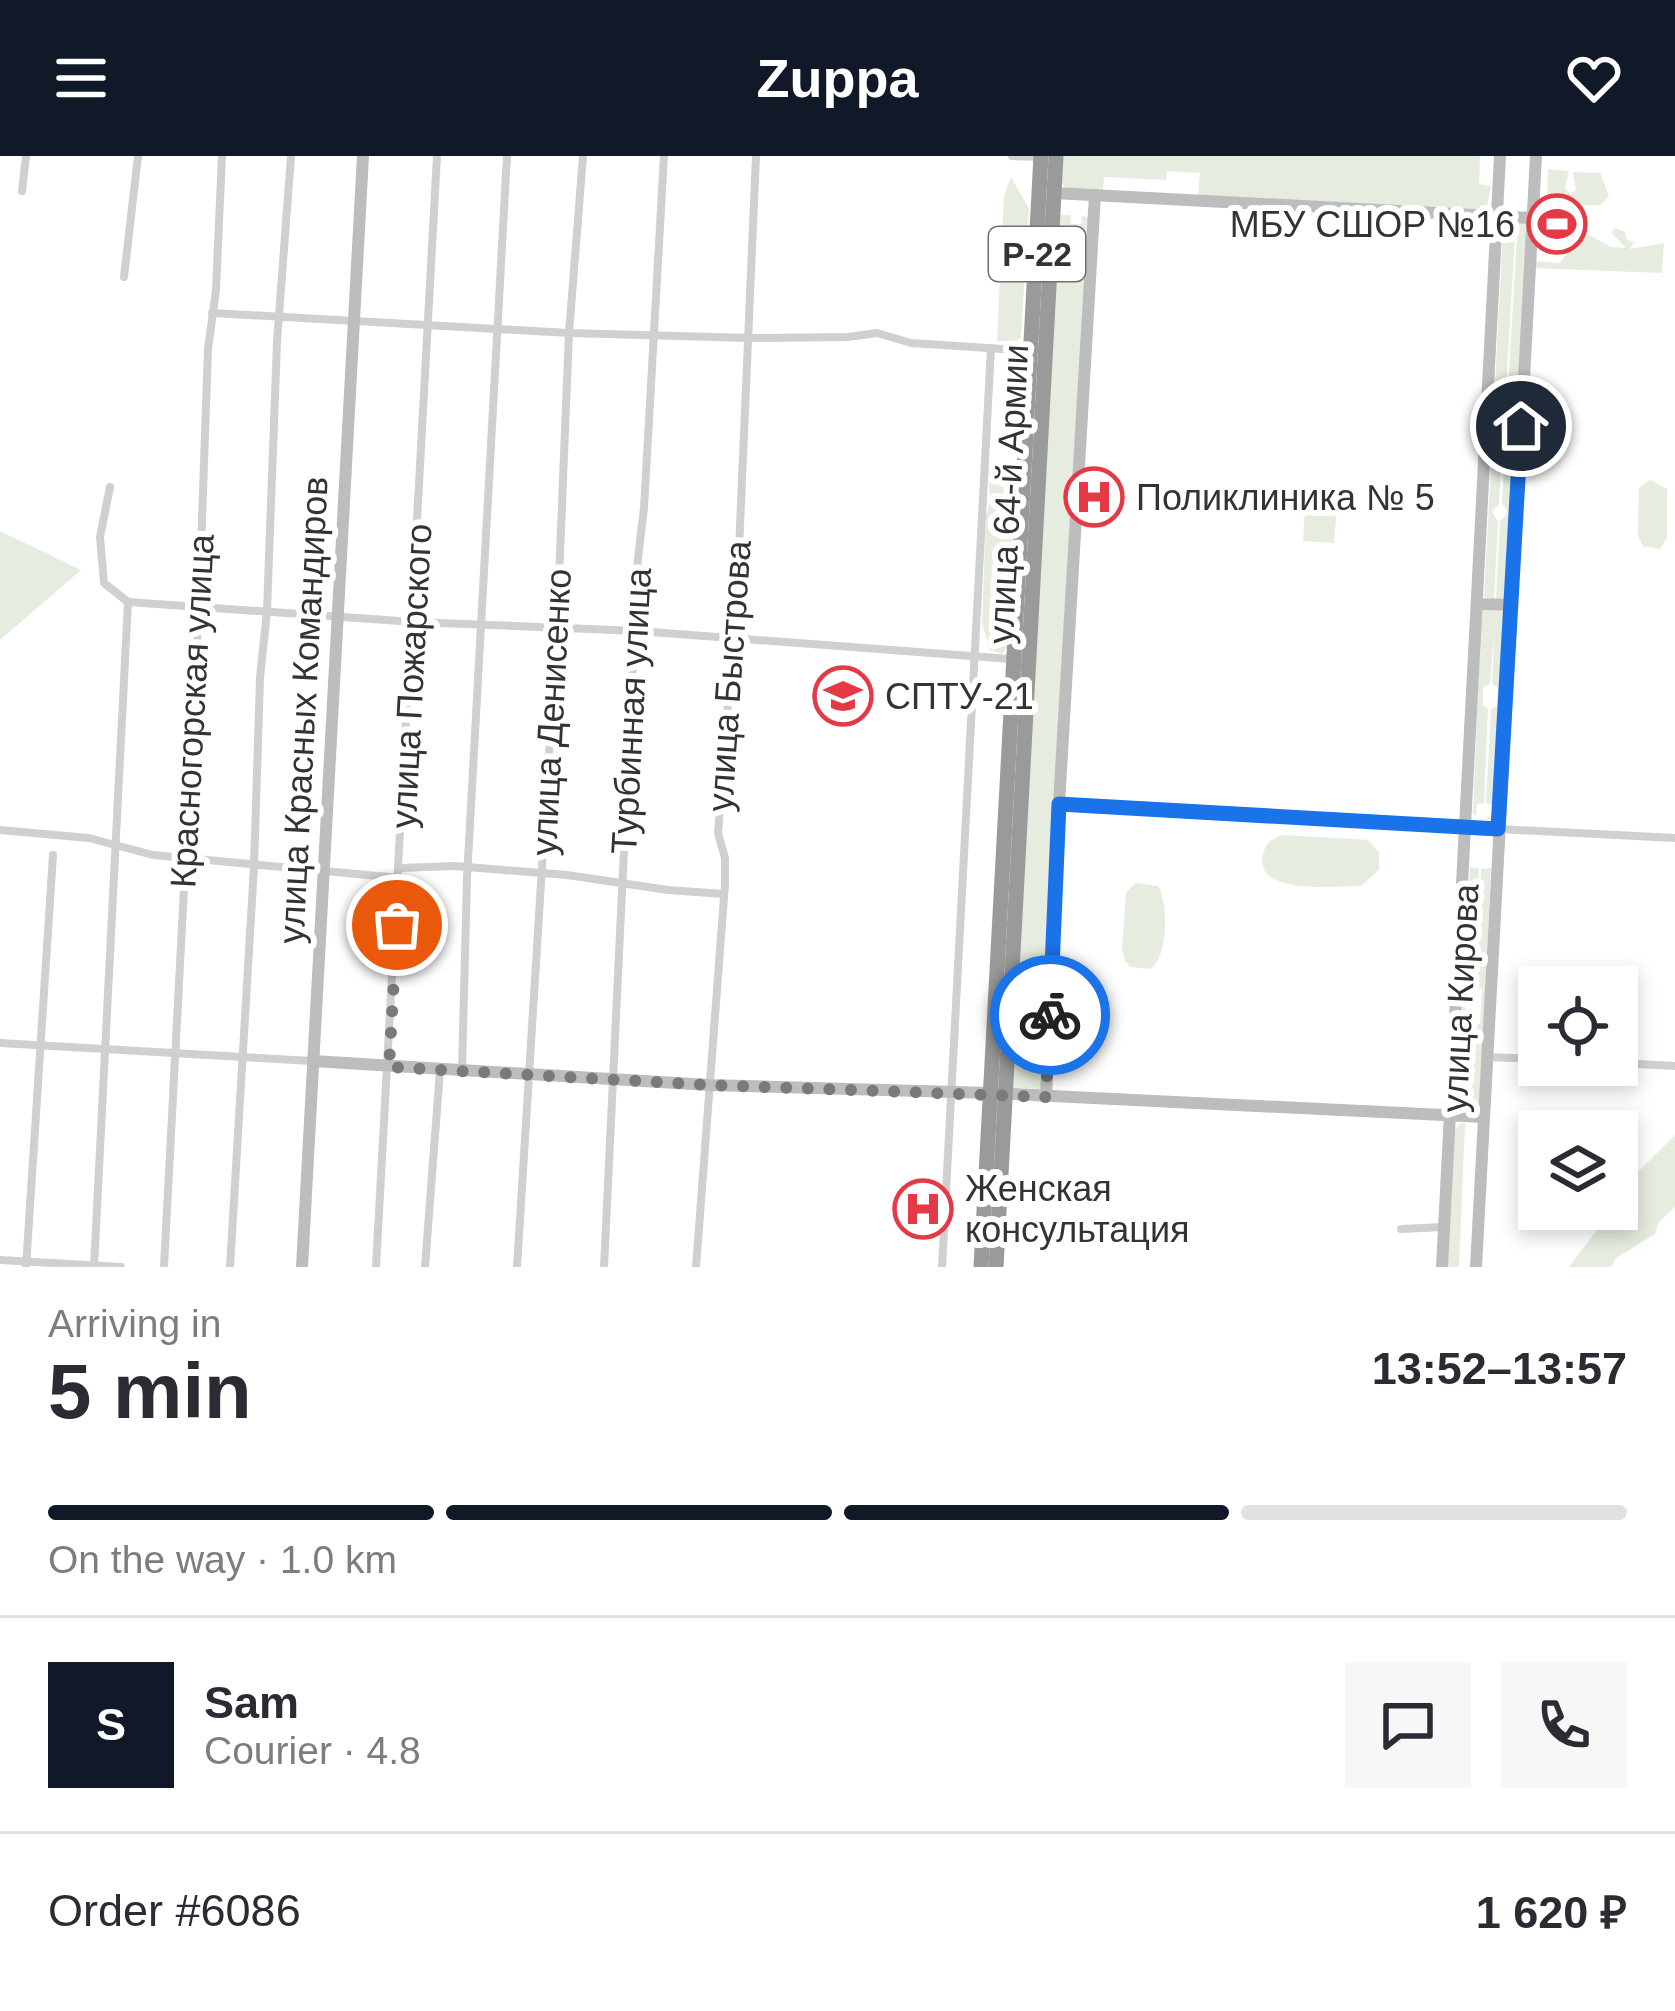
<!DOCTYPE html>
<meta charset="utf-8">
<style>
:root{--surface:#fff;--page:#f7f7f7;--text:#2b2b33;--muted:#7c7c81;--line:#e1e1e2;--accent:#111827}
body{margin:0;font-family:Arial,sans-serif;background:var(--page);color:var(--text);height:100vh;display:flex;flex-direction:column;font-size:45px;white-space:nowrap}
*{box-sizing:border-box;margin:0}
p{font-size:39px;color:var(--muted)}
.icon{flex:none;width:66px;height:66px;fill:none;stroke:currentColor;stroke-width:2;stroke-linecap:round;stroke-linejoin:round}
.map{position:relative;height:1111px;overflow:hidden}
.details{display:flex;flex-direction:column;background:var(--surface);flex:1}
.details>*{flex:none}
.buttons{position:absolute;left:1518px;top:810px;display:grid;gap:24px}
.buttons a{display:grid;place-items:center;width:120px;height:120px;border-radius:0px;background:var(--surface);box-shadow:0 6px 18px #0003;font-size:60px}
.pin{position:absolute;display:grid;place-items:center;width:102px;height:102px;color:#fff;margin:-51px;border:6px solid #fff;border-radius:50%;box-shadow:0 3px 12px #0007}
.courier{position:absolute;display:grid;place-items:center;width:120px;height:120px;margin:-60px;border:9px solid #1a73e8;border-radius:50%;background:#fff;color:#222;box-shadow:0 3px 15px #0007}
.summary em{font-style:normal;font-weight:800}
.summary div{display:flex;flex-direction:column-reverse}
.summary{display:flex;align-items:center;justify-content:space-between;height:204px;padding:0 48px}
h1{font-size:78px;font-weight:800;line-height:90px}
.bar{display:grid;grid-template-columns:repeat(4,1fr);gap:18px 12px;align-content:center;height:144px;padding:0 48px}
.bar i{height:15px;border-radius:9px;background:var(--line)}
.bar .selected{background:var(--accent)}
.bar p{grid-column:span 4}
.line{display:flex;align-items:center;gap:30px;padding:0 48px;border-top:3px solid var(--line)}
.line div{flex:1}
.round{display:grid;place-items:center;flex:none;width:126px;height:126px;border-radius:0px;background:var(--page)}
header{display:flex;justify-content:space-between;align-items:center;height:156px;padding:0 48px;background:var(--accent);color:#fff;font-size:54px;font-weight:800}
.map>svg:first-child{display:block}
</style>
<header><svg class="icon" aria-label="menu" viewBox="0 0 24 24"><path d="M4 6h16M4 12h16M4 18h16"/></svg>Zuppa<svg class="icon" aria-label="heart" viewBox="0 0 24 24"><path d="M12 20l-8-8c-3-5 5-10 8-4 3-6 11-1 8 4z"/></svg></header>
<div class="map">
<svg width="1675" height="1111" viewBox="0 0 1675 1111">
<rect width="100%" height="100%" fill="#fff"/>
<g fill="#e6ecdf">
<polygon points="1062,0 1480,0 1479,28 1491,30 1486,56 1198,39 1200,17 1167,15 1166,24 1104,21 1103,35 1065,32 1061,25"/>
<polygon points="1548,13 1569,15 1565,32 1570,38 1576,34 1573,16 1600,17 1609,40 1600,49 1547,50"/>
<polygon points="1011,21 1029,53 1021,181 1017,185 997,185 1004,40"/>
<polygon points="1059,59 1070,59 1071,68 1081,68 1082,60 1089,61 1041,933 1011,932"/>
<polygon points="1516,63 1504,266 1493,266 1503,74 1507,66"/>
<polygon points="1518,64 1527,68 1517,266 1506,266"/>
<polygon points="1615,72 1625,76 1627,84 1634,86 1630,93 1664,87 1662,117 1531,112 1531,105 1560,107 1584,76 1611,91 1626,92 1611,76"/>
<polygon points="1493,271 1503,271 1499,348 1492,355 1498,366 1494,443 1484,441"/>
<polygon points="1506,272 1516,272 1506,444 1496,443 1500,366 1508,356 1502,348"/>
<polygon points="999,310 1018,314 1006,451 1010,487 1002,498 990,494 982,468 986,360 990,344 988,315"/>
<polygon points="1650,324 1667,333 1667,382 1660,393 1643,390 1638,380 1639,332"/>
<polygon points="1306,336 1338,338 1334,387 1303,385"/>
<polygon points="0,375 81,414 0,484"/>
<polygon points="1481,454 1508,456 1496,662 1487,664 1487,661 1493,660 1494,649 1486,647 1491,553 1497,550 1498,531 1492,528 1494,477 1490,528 1483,531 1483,549 1488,553 1484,647 1477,648 1476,659 1483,664 1473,658"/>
<path d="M1282,679L1368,684L1379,696V714L1361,730C1337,730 1254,740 1263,699C1265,687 1272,683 1282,679Z"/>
<polygon points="1470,711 1479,713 1479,720 1474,833 1466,833 1465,867 1471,868 1468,955 1457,949"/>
<polygon points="1491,712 1480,950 1471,954 1475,868 1480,868 1482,833 1477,832 1481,713"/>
<path d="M1135,727L1158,730C1169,748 1168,802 1150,813L1131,811L1125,805L1122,793L1126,737Z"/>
<polygon points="1461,967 1465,967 1459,1111 1447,1111 1455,973"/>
<polygon points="1675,979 1675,1051 1658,1067 1655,1078 1616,1102 1611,1111 1569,1111 1596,1075 1600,1060 1593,1058 1581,1064 1568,1057 1570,1053 1617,1053 1617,1027 1635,1019"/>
</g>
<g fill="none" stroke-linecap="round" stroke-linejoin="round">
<g stroke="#d0d0d0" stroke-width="8">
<polyline points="1012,0 1040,1"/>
<polyline points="22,35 26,0"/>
<polyline points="124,121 138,0"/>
<polyline points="212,157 569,177 750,182 848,181 877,177 911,187 1033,195"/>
<polyline points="110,331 100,381 104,427 128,446 414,466 638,475 1011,503"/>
<polyline points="1499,673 1675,682"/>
<polyline points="0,674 89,682 153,699 400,722"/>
<polyline points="400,712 455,710 567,719 668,734 724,738"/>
<polyline points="0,887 312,905"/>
<polyline points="1488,901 1539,903"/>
<polyline points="1617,907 1675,910"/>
<polyline points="462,914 467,722 507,0"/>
<polyline points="1401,1073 1444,1071"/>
<polyline points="0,1104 121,1111"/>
<polyline points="26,1111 53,699"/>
<polyline points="94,1111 128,446"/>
<polyline points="164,1111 199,449 208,193 216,134 222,0"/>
<polyline points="230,1111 254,711 260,522 267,455 277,186 291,0"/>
<polyline points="376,1111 437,0"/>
<polyline points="425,1111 440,914"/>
<polyline points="517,1111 557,471 569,177 583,0"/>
<polyline points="604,1111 638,402 644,352 664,0"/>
<polyline points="696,1111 725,728 725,702 718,677 738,417 756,0"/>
<polyline points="942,1111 991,192"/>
</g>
<g stroke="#bdbdbd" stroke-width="12">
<polyline points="1054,37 1532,62"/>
<polyline points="1478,448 1511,449"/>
<polyline points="1059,648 1498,673"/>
<polyline points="313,905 709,929 990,937 1484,961"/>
<polyline points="1046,941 1059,648 1095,39"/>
<polyline points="302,1111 363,0"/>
<polyline points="1442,1111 1500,0"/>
<polyline points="1476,1111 1536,0"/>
</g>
<g stroke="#9a9a9a" stroke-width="15">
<polyline points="981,1111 1041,0"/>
<polyline points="996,1111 1056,0"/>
</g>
</g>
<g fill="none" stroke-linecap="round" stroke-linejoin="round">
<polyline stroke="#7a7a7a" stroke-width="12" stroke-dasharray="0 21.6" points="397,769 389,911 709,929 1046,941 1050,859"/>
<polyline stroke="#1a73e8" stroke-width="15" points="1050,859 1059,648 1498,673 1521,270"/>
</g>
<defs>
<symbol id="stadium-ring" viewBox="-11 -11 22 22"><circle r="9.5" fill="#fff" stroke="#e63946" stroke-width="1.5"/><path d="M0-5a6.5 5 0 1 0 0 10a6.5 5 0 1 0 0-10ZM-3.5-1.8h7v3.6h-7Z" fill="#e63946"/></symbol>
<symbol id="hospital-ring" viewBox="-11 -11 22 22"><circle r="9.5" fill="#fff" stroke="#e63946" stroke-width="1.5"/><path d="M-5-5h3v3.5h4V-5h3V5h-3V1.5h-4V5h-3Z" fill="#e63946"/></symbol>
<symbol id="university-ring" viewBox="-11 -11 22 22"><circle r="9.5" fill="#fff" stroke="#e63946" stroke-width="1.5"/><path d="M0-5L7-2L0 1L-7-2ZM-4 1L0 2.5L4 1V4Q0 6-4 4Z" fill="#e63946"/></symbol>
</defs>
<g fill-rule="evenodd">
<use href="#stadium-ring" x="1524" y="35" width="66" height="66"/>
<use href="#hospital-ring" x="1061" y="308" width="66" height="66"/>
<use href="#university-ring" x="810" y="507" width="66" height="66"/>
<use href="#hospital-ring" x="890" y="1020" width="66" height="66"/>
</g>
<g text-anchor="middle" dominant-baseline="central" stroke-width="12" stroke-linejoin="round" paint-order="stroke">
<rect fill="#fff" stroke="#707070" stroke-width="3" x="989" y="71" width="96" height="54" rx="9"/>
<g font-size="33" font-weight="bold" fill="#333">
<text x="1037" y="98">Р-22</text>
</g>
<g font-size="36" fill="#333" stroke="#fff" text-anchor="start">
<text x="1515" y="68" text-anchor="end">МБУ СШОР №16</text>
<text x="1136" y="341">Поликлиника № 5</text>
<text x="885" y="540">СПТУ-21</text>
<text x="965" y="1032">Женская<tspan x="965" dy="41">консультация</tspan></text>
</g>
<g font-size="36" fill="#333" stroke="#fff">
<text transform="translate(1008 338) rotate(-87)">улица 64-й Армии</text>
<text transform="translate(411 520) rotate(-87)">улица Пожарского</text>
<text transform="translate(729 520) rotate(-86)">улица Быстрова</text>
<text transform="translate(303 554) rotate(-87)">улица Красных Командиров</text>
<text transform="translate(192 555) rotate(-87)">Красногорская улица</text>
<text transform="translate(631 555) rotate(-87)">Турбинная улица</text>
<text transform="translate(551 556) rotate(-87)">улица Денисенко</text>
<text transform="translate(1460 842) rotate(-87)">улица Кирова</text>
</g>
</g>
</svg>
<div class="buttons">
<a><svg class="icon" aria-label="locate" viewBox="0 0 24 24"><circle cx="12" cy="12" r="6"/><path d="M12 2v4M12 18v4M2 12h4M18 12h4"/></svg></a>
<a><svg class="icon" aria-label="layers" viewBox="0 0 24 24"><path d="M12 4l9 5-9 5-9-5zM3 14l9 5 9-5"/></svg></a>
</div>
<div class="pin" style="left:397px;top:769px;background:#ea580c"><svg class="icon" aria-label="bag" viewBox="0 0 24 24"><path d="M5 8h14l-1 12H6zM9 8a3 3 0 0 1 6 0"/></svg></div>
<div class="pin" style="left:1521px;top:270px;background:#1f2937"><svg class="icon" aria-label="home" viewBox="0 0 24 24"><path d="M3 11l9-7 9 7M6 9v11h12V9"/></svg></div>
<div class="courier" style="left:1050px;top:859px"><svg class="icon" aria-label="bike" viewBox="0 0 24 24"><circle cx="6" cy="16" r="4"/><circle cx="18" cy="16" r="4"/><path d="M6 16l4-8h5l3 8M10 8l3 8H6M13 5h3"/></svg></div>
</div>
<section class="details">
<div class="summary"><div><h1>5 min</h1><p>Arriving in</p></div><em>13:52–13:57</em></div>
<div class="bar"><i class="selected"></i><i class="selected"></i><i class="selected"></i><i></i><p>On the way · 1.0 km</p></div>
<div class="line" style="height:216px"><b class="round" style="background:var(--accent);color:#fff">S</b><div><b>Sam</b><p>Courier · 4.8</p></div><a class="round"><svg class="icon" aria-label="chat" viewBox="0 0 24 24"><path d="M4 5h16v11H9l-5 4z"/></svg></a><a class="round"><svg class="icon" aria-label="phone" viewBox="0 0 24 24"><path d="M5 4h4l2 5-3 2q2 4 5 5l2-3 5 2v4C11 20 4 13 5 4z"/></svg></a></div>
<div class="line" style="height:156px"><div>Order #6086</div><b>1 620 ₽</b></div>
</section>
